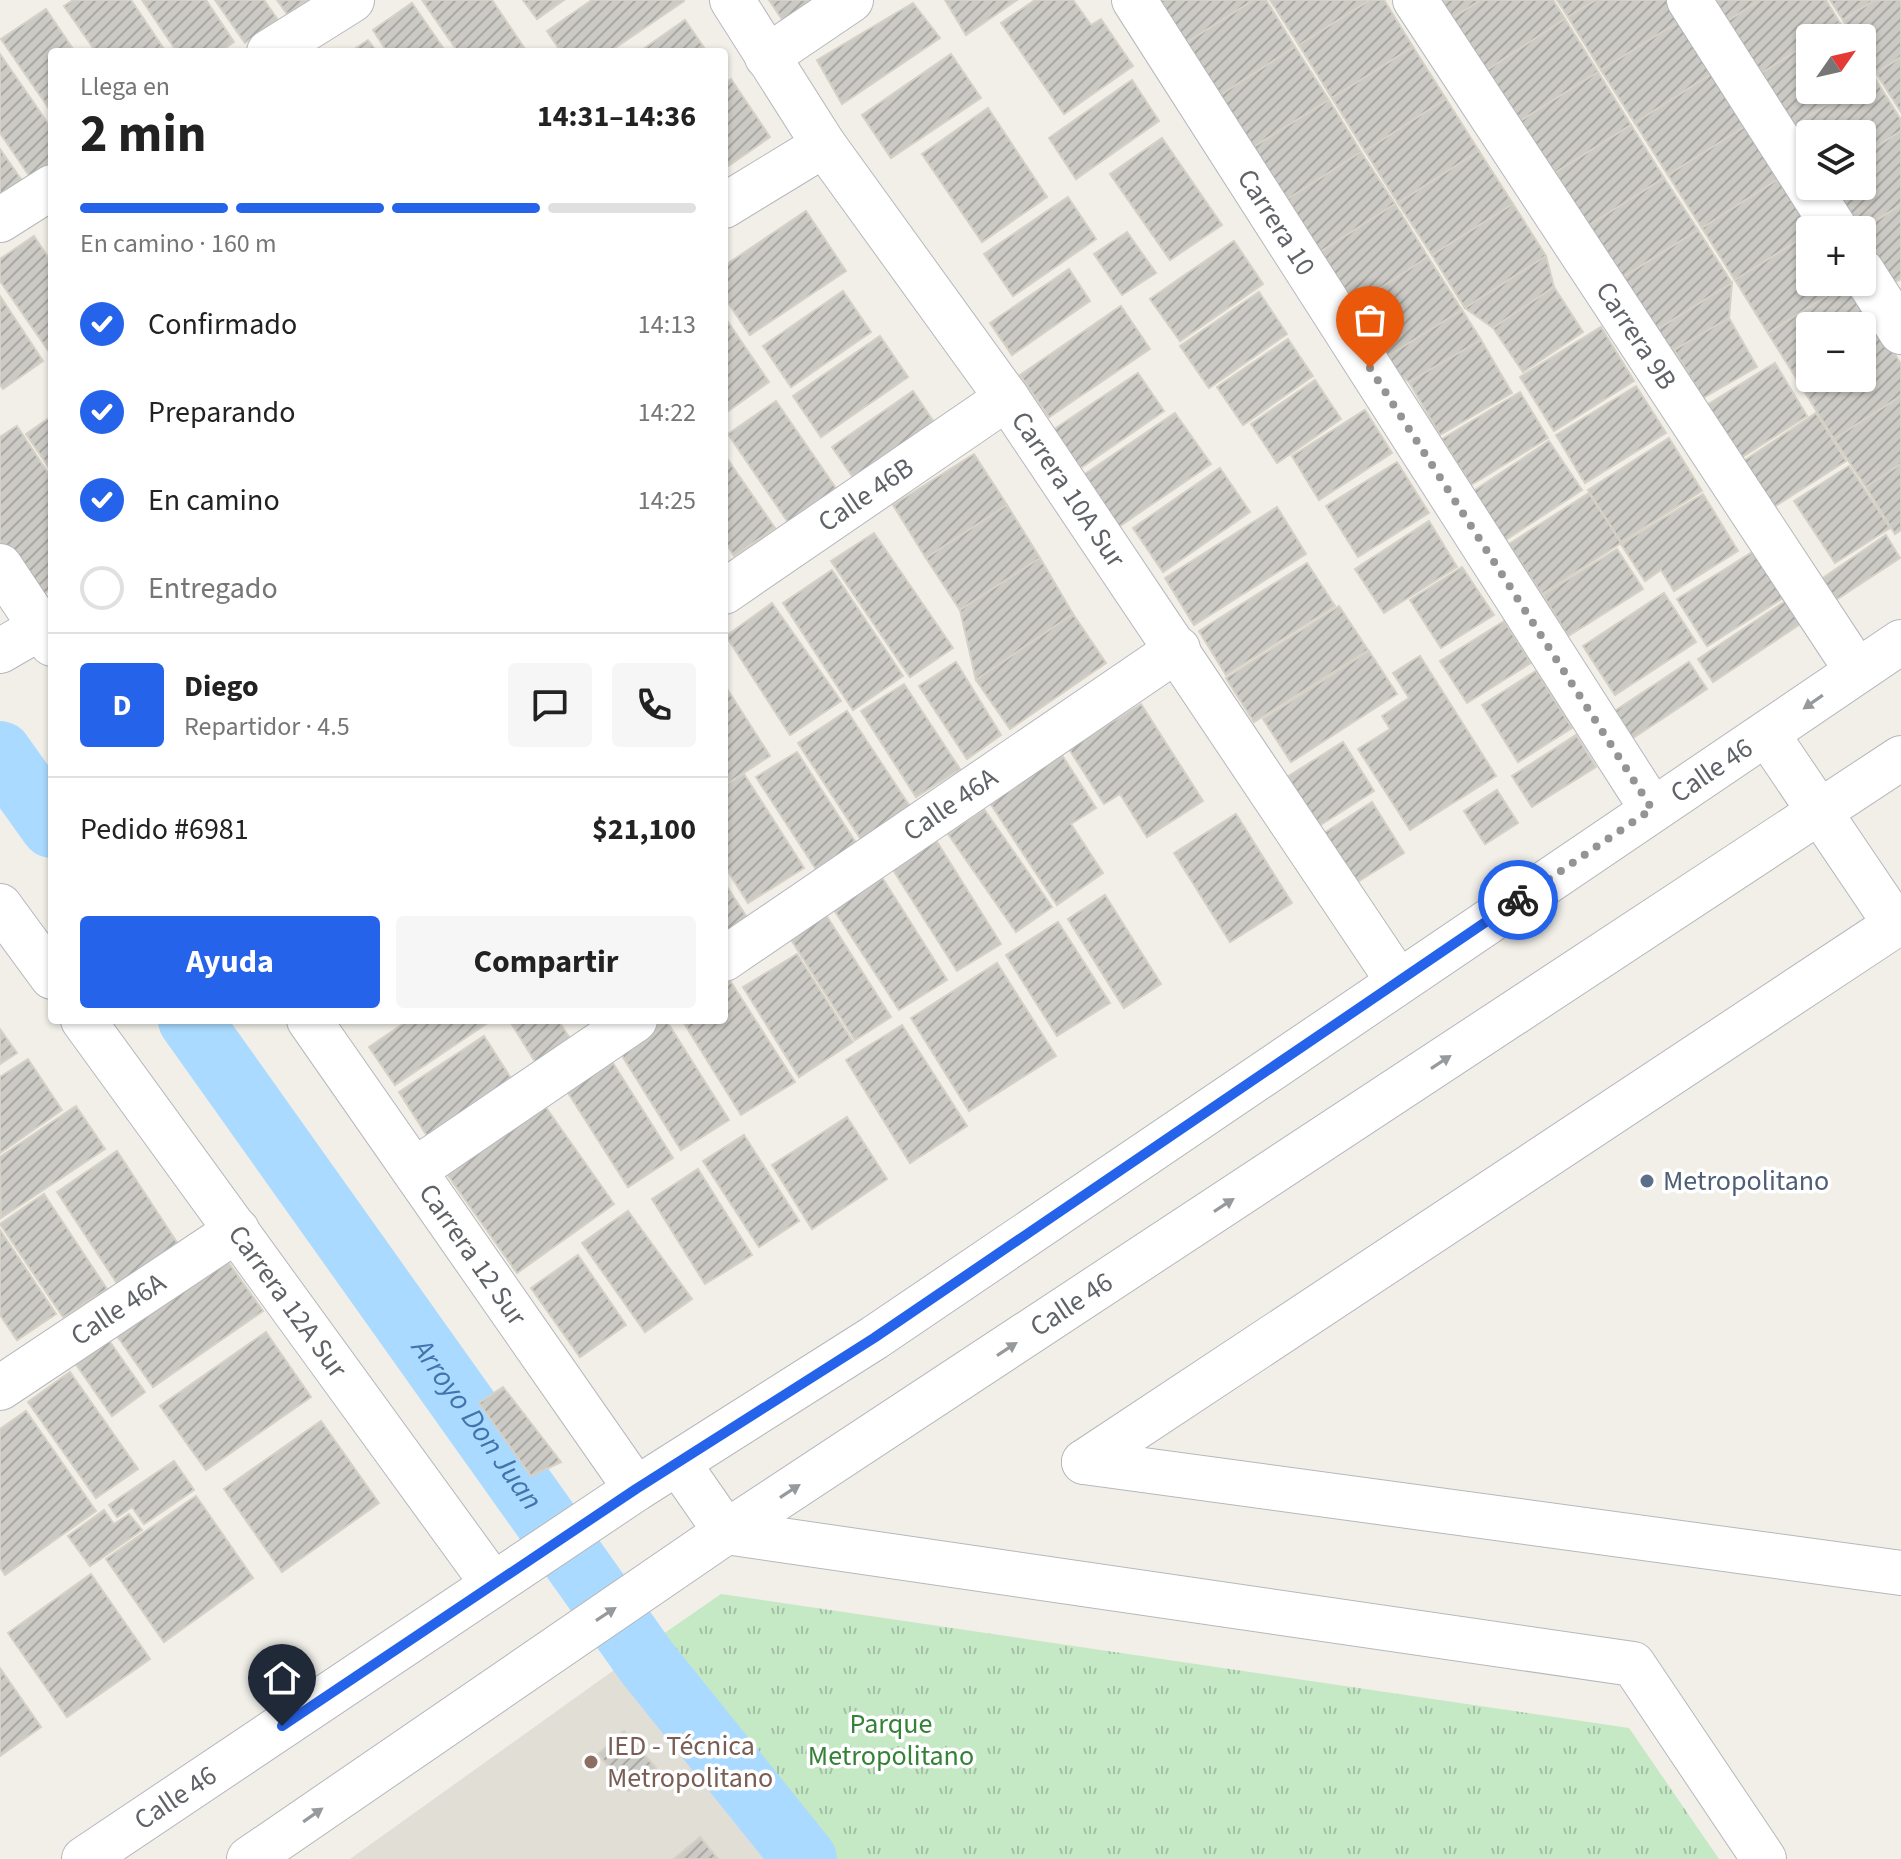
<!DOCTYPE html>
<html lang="es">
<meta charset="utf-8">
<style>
:root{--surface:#fff;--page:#f6f6f6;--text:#222;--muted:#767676;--line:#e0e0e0;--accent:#2563eb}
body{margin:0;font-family:"Source Sans 3",sans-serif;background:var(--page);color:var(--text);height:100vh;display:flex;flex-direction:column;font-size:30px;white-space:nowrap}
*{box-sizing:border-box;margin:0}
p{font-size:26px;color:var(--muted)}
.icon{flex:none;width:44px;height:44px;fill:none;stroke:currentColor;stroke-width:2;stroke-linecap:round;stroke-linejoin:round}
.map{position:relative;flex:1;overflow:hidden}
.side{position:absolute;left:48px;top:48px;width:680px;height:976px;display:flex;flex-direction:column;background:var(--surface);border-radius:8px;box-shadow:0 2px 6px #0004}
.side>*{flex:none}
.needle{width:52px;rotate:56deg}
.buttons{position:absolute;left:1796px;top:24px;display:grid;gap:16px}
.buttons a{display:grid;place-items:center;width:80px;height:80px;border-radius:8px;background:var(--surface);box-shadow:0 2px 6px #0004;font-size:40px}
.pin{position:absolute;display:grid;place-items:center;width:68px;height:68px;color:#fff;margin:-82px -34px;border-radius:50% 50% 50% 0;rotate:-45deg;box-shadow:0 0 8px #0007}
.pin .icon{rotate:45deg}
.courier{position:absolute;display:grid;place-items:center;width:80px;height:80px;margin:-40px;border:6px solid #2563eb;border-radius:50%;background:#fff;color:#222;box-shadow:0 2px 10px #0007}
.head em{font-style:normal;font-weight:700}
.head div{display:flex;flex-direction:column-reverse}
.head{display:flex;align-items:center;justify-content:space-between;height:136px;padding:0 32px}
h1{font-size:52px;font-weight:700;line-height:60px}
.bar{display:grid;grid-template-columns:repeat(4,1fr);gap:12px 8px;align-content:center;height:96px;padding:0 32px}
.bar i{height:10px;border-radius:6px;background:var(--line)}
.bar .active{background:var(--accent)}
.bar p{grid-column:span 4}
.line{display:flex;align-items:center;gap:20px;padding:0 32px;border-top:2px solid var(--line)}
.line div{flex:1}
.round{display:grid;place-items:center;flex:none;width:84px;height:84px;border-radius:8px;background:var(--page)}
ol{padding:0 32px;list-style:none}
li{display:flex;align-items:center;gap:24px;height:88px}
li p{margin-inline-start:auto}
li .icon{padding:8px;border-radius:50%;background:var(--accent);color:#fff;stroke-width:4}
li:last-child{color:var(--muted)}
li i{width:44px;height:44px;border:4px solid var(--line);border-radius:50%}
.action{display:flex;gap:16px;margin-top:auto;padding:16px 32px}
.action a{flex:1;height:92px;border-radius:8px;background:var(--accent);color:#fff;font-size:32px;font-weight:700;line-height:92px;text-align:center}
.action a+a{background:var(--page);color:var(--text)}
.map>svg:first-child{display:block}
</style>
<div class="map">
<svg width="1901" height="1859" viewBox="0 0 1901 1859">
<defs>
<pattern id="park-tufts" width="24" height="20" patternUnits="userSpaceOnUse" patternTransform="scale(2)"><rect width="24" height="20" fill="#c5e8c5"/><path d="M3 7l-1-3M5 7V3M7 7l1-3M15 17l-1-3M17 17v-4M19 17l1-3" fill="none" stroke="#a3c0a4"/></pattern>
<pattern id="building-hatch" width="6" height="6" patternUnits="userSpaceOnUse" patternTransform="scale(2)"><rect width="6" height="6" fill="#cccac5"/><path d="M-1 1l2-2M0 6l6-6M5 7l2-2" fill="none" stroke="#a9a8a4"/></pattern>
</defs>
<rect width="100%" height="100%" fill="#f1efe8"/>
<polygon fill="#e1ded6" points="621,1665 773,1859 350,1859"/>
<polygon fill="url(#park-tufts)" points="721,1594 1629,1728 1719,1859 834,1859 656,1639"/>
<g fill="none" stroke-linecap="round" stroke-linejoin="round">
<g stroke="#aadaff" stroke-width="64">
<polyline points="0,753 52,826"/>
<path id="s1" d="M190,1020L648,1664L805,1859"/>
</g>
</g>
<g fill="url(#building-hatch)" stroke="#d6d1c6" stroke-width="2">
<polygon points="73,0 131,0 166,52 96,52 64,6"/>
<polygon points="142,0 206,0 234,42 220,52 177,52"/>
<polygon points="215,0 264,0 278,20 245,43"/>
<polygon points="277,0 308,0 287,14"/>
<polygon points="422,0 492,0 527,52 458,52"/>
<polygon points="523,0 564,0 537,19"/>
<polygon points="592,0 683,0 684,1 609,52 561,52 547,31"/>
<polygon points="769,0 841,0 792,34"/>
<polygon points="945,0 1017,0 966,35"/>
<polygon points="1035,0 1073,0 1091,25 1101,19 1133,66 1064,114 1001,23"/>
<polygon points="1151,0 1254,0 1181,46"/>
<polygon points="1254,0 1266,0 1295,47 1214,99 1181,46"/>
<polygon points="1270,0 1370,0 1299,45"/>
<polygon points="1370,0 1384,0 1413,47 1332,98 1299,45"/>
<polygon points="1439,0 1481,0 1451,19"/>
<polygon points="1481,0 1553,0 1565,19 1484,72 1451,19"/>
<polygon points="1557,0 1596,0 1568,17"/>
<polygon points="1596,0 1671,0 1683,19 1601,70 1568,17"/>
<polygon points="1712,0 1760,0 1726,22"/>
<polygon points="1760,0 1826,0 1840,23 1810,38 1810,42 1759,75 1726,22"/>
<polygon points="1830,0 1875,0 1843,20"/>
<polygon points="1875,0 1901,0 1901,57 1876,73 1862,50 1862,38 1854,38 1843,20"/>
<polygon points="412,3 446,52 387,52 373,30"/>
<polygon points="913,3 940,38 842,104 817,60"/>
<polygon points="46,9 75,52 52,52 52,113 1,39"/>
<polygon points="1565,19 1598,72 1517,123 1484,72"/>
<polygon points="1683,19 1716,71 1635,123 1601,70"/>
<polygon points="685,20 707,52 639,52"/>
<polygon points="1840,23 1850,38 1816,38"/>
<polygon points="368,40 377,52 350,52"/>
<polygon points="1810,42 1810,90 1850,90 1792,127 1759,75"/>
<polygon points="1295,47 1329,100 1247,151 1214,99"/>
<polygon points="1413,47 1446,99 1365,151 1332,98"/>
<polygon points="0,54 52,129 52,167 32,180 0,133"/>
<polygon points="951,54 981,98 891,158 862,115"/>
<polygon points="1901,57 1901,112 1876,73"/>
<polygon points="1716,71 1749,124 1668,175 1635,123"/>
<polygon points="1598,72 1631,125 1550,176 1517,123"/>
<polygon points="1873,75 1901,120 1901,131 1862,156 1862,134 1810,134 1810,156 1792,127 1850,90 1862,90 1862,82"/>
<polygon points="731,79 770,137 724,169 724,83"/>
<polygon points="1132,80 1159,121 1076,179 1049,138"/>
<polygon points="1446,99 1479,151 1398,203 1365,151"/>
<polygon points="1329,100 1361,152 1280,204 1247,151"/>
<polygon points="988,108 1047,197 982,242 922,154"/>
<polygon points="1749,124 1783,176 1702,228 1668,175"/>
<polygon points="1631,125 1664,178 1583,229 1550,176"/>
<polygon points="1901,131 1901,205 1858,230 1829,186 1862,186 1862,156"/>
<polygon points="1162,138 1222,225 1170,260 1110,174"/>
<polygon points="0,149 23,182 0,198"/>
<polygon points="1479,151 1513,204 1432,255 1398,203"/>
<polygon points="1361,152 1395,204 1314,256 1280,204"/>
<polygon points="1783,176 1810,233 1735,280 1702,228"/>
<polygon points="1664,178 1698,230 1617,281 1583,229"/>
<polygon points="1068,197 1096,239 1013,296 984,254"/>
<polygon points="1395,204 1428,257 1348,309 1314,256"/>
<polygon points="1513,204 1546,256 1465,308 1432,255"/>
<polygon points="1901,205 1901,279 1892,284 1861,230"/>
<polygon points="806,211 846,271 750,335 724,297 724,266"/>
<polygon points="1698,230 1732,283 1650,334 1617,281"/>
<polygon points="1127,232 1156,273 1122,295 1094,254"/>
<polygon points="1810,233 1810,282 1849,282 1768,333 1735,280"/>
<polygon points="34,236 52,263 52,356 0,281 0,259"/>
<polygon points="1234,241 1263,284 1180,341 1150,299"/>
<polygon points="1546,256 1554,287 1493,328 1465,308"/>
<polygon points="1428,257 1462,310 1380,361 1348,309"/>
<polygon points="1069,269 1090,301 1012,355 990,323"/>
<polygon points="1849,282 1883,335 1862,348 1862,326 1810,326 1810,378 1814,378 1801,386 1768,333"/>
<polygon points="1732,283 1729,318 1674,350 1650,334"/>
<polygon points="1554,287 1583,332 1523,372 1493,328"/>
<polygon points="843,291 871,332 791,387 763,346"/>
<polygon points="1259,292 1287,334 1209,388 1180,346"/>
<polygon points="0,296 43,361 3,389 0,385"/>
<polygon points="1121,306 1150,349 1049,417 1020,375"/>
<polygon points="1462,310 1481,340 1409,382 1380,361"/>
<polygon points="724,316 769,382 724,414"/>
<polygon points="1729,318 1757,367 1703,398 1674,350"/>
<polygon points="1601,327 1634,381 1554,431 1520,377"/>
<polygon points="1883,335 1901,364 1901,396 1834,439 1801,386 1814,378 1862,378 1862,348"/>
<polygon points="880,336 908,377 821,437 793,396"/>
<polygon points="1288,339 1313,376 1243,425 1217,387"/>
<polygon points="1481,340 1512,393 1440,435 1409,382"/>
<polygon points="1775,363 1807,416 1739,459 1705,406"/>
<polygon points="1138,373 1164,411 1079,469 1053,430"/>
<polygon points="1315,380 1341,419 1277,463 1251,424"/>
<polygon points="1636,386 1666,433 1585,483 1556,435"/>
<polygon points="913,391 940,431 859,486 832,447"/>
<polygon points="1520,392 1548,438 1471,485 1442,439"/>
<polygon points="1901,396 1901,464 1866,487 1834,439"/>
<polygon points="776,401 840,494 792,528 728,434"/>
<polygon points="1365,410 1392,453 1319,500 1292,456"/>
<polygon points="1175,413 1211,464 1114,530 1079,478"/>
<polygon points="1816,413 1846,461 1769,510 1739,464"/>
<polygon points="52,416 52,472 26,434"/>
<polygon points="17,426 52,479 52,588 32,602 0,554 0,437"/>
<polygon points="1669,438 1702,491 1621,542 1588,490"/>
<polygon points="1549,441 1582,490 1504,541 1472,492"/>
<polygon points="724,454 775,528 734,556 724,540"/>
<polygon points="974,454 1007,505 926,558 893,505"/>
<polygon points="1397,462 1429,513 1358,557 1326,506"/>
<polygon points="1901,464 1901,530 1895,534 1866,487"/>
<polygon points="1849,466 1890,528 1835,563 1794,501"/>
<polygon points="1220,468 1250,512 1163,572 1133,528"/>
<polygon points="1589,493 1621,543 1542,594 1509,544"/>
<polygon points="1703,494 1738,551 1674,591 1661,570 1645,581 1621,544"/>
<polygon points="1007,505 1040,558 960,610 926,558"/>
<polygon points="1277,507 1306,554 1194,625 1165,578"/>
<polygon points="1429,521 1457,567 1384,613 1355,569"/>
<polygon points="874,533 953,648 910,677 831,561"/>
<polygon points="1886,535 1900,558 1825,607 1811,586"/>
<polygon points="1759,548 1788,595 1707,646 1677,599"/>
<polygon points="1617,549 1643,589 1568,636 1543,595"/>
<polygon points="1040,558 1073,614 976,680 960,610"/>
<polygon points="1307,563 1335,606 1226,675 1199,631"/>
<polygon points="1462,567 1494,615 1441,648 1410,600"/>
<polygon points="832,570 903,676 853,710 783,603"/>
<polygon points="1799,592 1814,615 1713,682 1698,659"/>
<polygon points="1664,593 1696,642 1615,695 1583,646"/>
<polygon points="772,603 841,701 790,735 726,636"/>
<polygon points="1339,606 1368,650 1254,722 1226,678"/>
<polygon points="1073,614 1106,663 1010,729 976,680"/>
<polygon points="1504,621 1531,663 1467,703 1440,661"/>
<polygon points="1369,651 1397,694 1291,762 1263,719"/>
<polygon points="1420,656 1496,776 1410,830 1358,749 1390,729 1382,716 1409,698 1393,673"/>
<polygon points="956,662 1001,735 967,759 919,686"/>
<polygon points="1689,662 1707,689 1627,742 1610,714"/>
<polygon points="1536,671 1572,728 1518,762 1482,705"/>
<polygon points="724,684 770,756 728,783 724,776"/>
<polygon points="904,684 960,769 916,797 861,711"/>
<polygon points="1141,704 1203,801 1147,837 1120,794 1104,804 1069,749"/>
<polygon points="847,711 915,814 866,847 798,743"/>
<polygon points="1576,735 1596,767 1532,807 1512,776"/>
<polygon points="1343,742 1374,791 1319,826 1287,777"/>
<polygon points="797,752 860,849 821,877 756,777"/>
<polygon points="1062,755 1096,808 1071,824 1103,873 1057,905 990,803"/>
<polygon points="744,774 804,868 748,903 724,865 724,786"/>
<polygon points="1497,790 1518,823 1485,844 1464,811"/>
<polygon points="1372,802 1404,853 1356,883 1324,833"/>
<polygon points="984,809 1052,907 1016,932 948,834"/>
<polygon points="1236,814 1292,903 1230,942 1174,853"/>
<polygon points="934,837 1001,944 957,971 890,865"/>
<polygon points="878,871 947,980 899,1010 829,902"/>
<polygon points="724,882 748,919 724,935"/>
<polygon points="1105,895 1161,984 1124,1008 1068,919"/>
<polygon points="826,915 891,1017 855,1040 790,938"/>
<polygon points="1058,922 1110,1003 1057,1036 1006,955"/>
<polygon points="797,954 853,1042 799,1077 743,987"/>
<polygon points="997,963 1056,1056 969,1111 911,1018"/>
<polygon points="729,979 795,1082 741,1115 682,1020 724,1020 724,982"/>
<polygon points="409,1020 492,1020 395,1085 369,1047"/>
<polygon points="509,1020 558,1020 571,1040 536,1063"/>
<polygon points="658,1020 666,1020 729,1120 681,1150 616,1046"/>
<polygon points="902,1025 967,1126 910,1163 846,1060"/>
<polygon points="0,1029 17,1053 0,1064"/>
<polygon points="484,1036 516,1086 431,1142 399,1092"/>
<polygon points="28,1059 62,1110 0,1153 0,1077"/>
<polygon points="611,1060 673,1158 628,1187 565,1088"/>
<polygon points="540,1099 614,1204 517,1273 442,1167"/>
<polygon points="76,1106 105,1149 1,1218 0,1157"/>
<polygon points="847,1117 887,1179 812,1229 772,1165"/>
<polygon points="744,1135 799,1221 759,1247 703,1161"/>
<polygon points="117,1151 182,1250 122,1291 57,1192"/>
<polygon points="698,1169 752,1255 705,1284 652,1199"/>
<polygon points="44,1194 107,1289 63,1317 0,1224"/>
<polygon points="628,1211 692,1299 645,1332 582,1243"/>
<polygon points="0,1230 56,1314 17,1340 0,1315"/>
<polygon points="578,1255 626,1325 580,1357 531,1288"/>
<polygon points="226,1259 263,1311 153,1387 117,1336"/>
<polygon points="266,1332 311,1397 206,1470 160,1406"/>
<polygon points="108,1339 145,1392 112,1416 75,1363"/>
<polygon points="70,1372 138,1469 96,1498 28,1402"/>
<polygon points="503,1387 561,1462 531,1476 479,1403"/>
<polygon points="26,1411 96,1511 5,1575 0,1567 0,1429"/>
<polygon points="321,1421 379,1503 282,1572 224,1489"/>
<polygon points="174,1461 194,1490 144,1524 132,1507 117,1517 109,1505"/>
<polygon points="196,1496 253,1578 164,1642 106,1559"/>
<polygon points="104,1510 114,1524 129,1514 142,1530 90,1566 68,1536"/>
<polygon points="91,1574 150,1659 67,1717 8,1633"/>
<polygon points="0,1668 41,1727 0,1756"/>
<polygon points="624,1731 656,1768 629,1791 598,1754"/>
<polygon points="700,1837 718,1859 674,1859"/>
</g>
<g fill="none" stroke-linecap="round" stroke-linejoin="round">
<defs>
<g id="minor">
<path id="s2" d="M732,0L824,145L1007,398L1398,981"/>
<path id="s3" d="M1134,0L1652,809"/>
<path id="s4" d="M1415,0L1857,671"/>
<polyline points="1689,0 1836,230"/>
<polyline points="269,52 352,0"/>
<polyline points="767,57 851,0"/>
<polyline points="724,206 824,145"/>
<polyline points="0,220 52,187"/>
<polyline points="1862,271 1901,332"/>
<polyline points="0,566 52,644"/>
<path id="s5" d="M724,592L1007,398"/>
<polyline points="0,651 52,621"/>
<polyline points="1767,734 1896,925"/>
<polyline points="0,906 52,977"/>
<path id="s6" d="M724,959L1178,649"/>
<path id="s7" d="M83,1020L493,1584"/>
<path id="s8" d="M309,1020L636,1489"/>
<polyline points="415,1170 635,1020"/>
<path id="s9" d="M0,1388L237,1230"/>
<polyline points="1084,1462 1901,921"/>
<polyline points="1084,1462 1901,1573"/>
<polyline points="678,1463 726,1532 1633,1664 1764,1859"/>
<path id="s10" d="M84,1859L636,1489L874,1338L1901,642"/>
<path id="s11" d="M249,1859L726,1532L1901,758"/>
</g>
</defs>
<use href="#minor" stroke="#b5b8bc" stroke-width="46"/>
<use href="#minor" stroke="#fff" stroke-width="44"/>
</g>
<defs><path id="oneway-solid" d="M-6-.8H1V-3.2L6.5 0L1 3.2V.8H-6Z" transform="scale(2)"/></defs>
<g fill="#979a9d">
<use href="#oneway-solid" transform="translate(1813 702) rotate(145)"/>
<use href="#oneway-solid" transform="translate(1441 1062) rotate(-33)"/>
<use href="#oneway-solid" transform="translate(1224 1205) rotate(-33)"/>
<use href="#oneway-solid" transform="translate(1007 1349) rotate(-33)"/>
<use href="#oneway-solid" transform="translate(790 1491) rotate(-33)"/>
<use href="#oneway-solid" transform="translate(606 1614) rotate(-33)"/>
<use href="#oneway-solid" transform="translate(313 1815) rotate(-35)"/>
</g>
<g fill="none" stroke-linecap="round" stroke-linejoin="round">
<polyline stroke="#929495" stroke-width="8" stroke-dasharray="0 14.4" points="1370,368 1652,809 1518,900"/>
<polyline stroke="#2563eb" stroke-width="10" points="282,1726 636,1489 874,1338 1518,900"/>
</g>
<circle fill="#5c6f8a" stroke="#fff" stroke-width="3" cx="1647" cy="1181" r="8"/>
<circle fill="#8d6e63" stroke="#fff" stroke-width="3" cx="591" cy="1762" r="8"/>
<g text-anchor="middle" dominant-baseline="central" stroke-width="7" stroke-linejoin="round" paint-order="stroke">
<g font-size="28" fill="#5f6368" stroke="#fff">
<text stroke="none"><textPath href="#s3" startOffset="264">Carrera 10</textPath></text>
<text stroke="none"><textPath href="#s4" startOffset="402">Carrera 9B</textPath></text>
<text stroke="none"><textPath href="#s2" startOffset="594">Carrera 10A Sur</textPath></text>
<text stroke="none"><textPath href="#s5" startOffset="172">Calle 46B</textPath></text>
<text stroke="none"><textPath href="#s10" startOffset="1958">Calle 46</textPath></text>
<text stroke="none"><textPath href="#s6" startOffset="274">Calle 46A</textPath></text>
<text stroke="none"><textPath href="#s8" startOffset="286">Carrera 12 Sur</textPath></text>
<text stroke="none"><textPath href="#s7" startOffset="348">Carrera 12A Sur</textPath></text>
<text stroke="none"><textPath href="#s11" startOffset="992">Calle 46</textPath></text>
<text stroke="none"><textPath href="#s9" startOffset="142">Calle 46A</textPath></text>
<text stroke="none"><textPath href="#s10" startOffset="110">Calle 46</textPath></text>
</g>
<g font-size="28" fill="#4e5e75" stroke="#fff" text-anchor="start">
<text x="1663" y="1181">Metropolitano</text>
</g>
<g font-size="28" fill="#348238" stroke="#fff">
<text x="891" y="1724">Parque<tspan x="891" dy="32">Metropolitano</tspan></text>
</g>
<g font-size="28" fill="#785e54" stroke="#fff" text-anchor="start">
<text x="607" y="1746">IED - Técnica<tspan x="607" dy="32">Metropolitano</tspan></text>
</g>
<g font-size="30" font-style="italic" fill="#4174aa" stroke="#fff">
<text stroke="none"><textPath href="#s1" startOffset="496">Arroyo Don Juan</textPath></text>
</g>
</g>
</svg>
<div class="buttons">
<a><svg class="needle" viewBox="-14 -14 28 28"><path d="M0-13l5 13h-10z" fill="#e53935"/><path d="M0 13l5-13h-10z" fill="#767676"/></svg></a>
<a><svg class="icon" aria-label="layers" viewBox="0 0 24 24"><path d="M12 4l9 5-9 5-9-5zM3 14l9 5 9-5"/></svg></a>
<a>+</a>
<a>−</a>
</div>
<div class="pin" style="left:1370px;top:368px;background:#ea580c"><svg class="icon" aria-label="bag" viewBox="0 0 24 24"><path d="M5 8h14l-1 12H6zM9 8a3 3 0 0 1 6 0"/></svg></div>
<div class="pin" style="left:282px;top:1726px;background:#1f2937"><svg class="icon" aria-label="home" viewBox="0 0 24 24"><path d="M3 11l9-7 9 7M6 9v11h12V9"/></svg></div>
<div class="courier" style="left:1518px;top:900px"><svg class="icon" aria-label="bike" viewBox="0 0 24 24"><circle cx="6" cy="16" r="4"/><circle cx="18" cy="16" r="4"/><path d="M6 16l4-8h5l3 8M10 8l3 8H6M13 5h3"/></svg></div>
<section class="side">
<div class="head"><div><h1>2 min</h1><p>Llega en</p></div><em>14:31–14:36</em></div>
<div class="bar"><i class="active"></i><i class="active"></i><i class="active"></i><i></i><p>En camino · 160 m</p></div>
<ol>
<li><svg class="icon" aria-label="check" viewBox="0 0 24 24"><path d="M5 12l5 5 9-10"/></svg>Confirmado<p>14:13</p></li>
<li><svg class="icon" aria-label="check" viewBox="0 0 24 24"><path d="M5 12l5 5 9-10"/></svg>Preparando<p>14:22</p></li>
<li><svg class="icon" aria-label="check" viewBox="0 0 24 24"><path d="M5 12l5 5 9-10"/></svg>En camino<p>14:25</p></li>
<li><i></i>Entregado</li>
</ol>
<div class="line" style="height:144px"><b class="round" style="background:var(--accent);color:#fff">D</b><div><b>Diego</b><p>Repartidor · 4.5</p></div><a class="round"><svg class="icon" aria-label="chat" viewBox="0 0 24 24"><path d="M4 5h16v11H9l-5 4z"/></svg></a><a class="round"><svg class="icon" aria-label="phone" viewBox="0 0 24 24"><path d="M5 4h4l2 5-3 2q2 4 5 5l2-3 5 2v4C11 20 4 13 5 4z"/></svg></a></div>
<div class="line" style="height:104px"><div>Pedido #6981</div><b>$21,100</b></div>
<div class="action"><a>Ayuda</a><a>Compartir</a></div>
</section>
</div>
